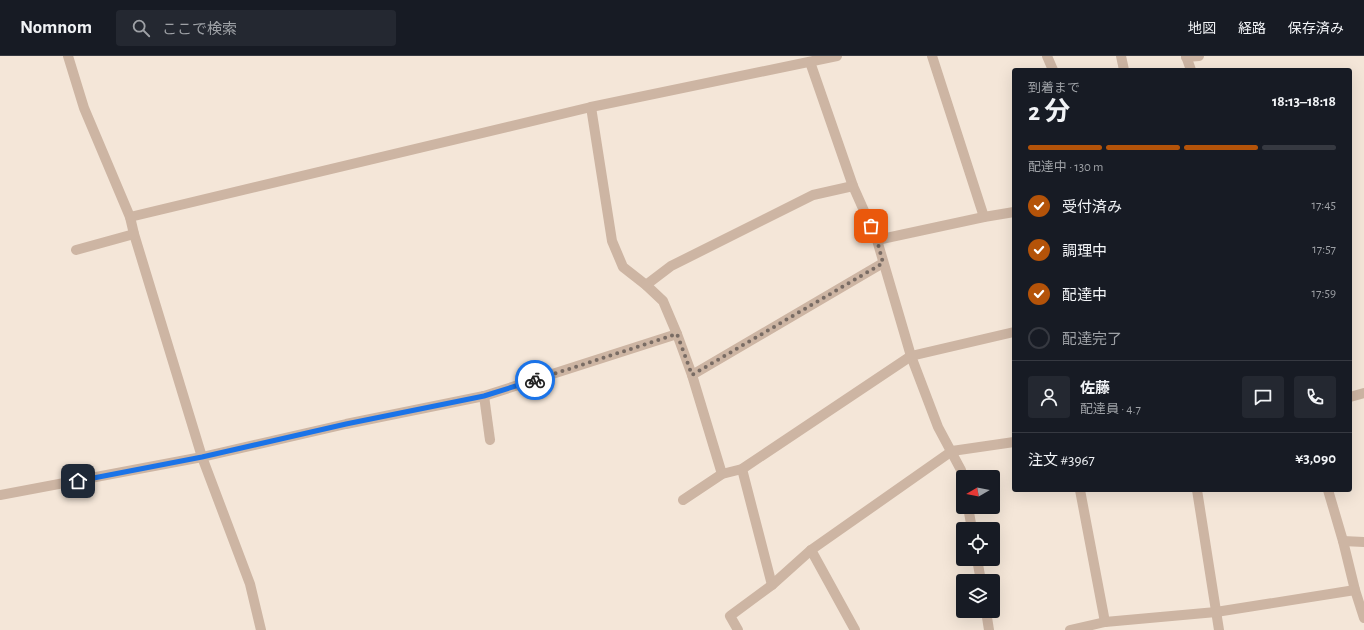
<!DOCTYPE html>
<html lang="ja">
<meta charset="utf-8">
<style>
:root{--surface:#171b24;--page:#242831;--text:#f1f3f6;--muted:#9ea1a6;--line:#363941;--accent:#b45309}
body{margin:0;font-family:"Alegreya Sans","Noto Sans JP",sans-serif;background:var(--page);color:var(--text);height:100vh;display:flex;flex-direction:column;font-size:15px;white-space:nowrap}
*{box-sizing:border-box;margin:0}
p{font-size:13px;color:var(--muted)}
.icon{flex:none;width:22px;height:22px;fill:none;stroke:currentColor;stroke-width:2;stroke-linecap:round;stroke-linejoin:round}
.map{position:relative;flex:1;overflow:hidden}
.sheet{position:absolute;left:1012px;top:12px;width:340px;height:424px;display:flex;flex-direction:column;background:var(--surface);border-radius:4px;box-shadow:0 4px 16px #0002}
.sheet>*{flex:none}
.needle{width:26px;rotate:260deg}
.controls{position:absolute;left:956px;top:414px;display:grid;gap:8px}
.controls a{display:grid;place-items:center;width:44px;height:44px;border-radius:4px;background:var(--surface);box-shadow:0 4px 16px #0002;font-size:20px}
.pin{position:absolute;display:grid;place-items:center;width:34px;height:34px;color:#fff;margin:-17px;border-radius:8px;box-shadow:0 2px 6px #0006}
.courier{position:absolute;display:grid;place-items:center;width:40px;height:40px;margin:-20px;border:3px solid #1a73e8;border-radius:50%;background:#fff;color:#222;box-shadow:0 1px 5px #0007}
.headline em{font-style:normal;font-weight:700}
.headline div{display:flex;flex-direction:column-reverse}
.headline{display:flex;align-items:center;justify-content:space-between;height:68px;padding:0 16px}
h1{font-size:26px;font-weight:700;line-height:30px}
.bar{display:grid;grid-template-columns:repeat(4,1fr);gap:6px 4px;align-content:center;height:48px;padding:0 16px}
.bar i{height:5px;border-radius:3px;background:var(--line)}
.bar .selected{background:var(--accent)}
.bar p{grid-column:span 4}
.line{display:flex;align-items:center;gap:10px;padding:0 16px;border-top:1px solid var(--line)}
.line div{flex:1}
.round{display:grid;place-items:center;flex:none;width:42px;height:42px;border-radius:4px;background:var(--page)}
ol{padding:0 16px;list-style:none}
li{display:flex;align-items:center;gap:12px;height:44px}
li p{margin-inline-start:auto}
li .icon{padding:4px;border-radius:50%;background:var(--accent);color:#fff;stroke-width:4}
li:last-child{color:var(--muted)}
li i{width:22px;height:22px;border:2px solid var(--line);border-radius:50%}
header{display:flex;align-items:center;gap:24px;box-sizing:border-box;height:56px;padding:0 20px;background:var(--surface);border-bottom:1px solid var(--line)}
header strong{font-size:19px}
nav{display:flex;gap:22px;margin-inline-start:auto;font-size:14px}
.search{width:280px;height:36px;background:var(--page);display:flex;align-items:center;gap:10px;box-sizing:border-box;padding:0 14px;border-radius:4px;color:var(--muted);font-size:15px}
.map>svg:first-child{display:block}
</style>
<header>
<strong>Nomnom</strong>
<div class="search"><svg class="icon" aria-label="search" viewBox="0 0 24 24"><circle cx="10" cy="10" r="6"/><path d="M15 15l6 6"/></svg>ここで検索</div>
<nav><a>地図</a><a>経路</a><a>保存済み</a></nav>
</header>
<div class="map">
<svg width="1364" height="574" viewBox="0 0 1364 574">
<rect width="100%" height="100%" fill="#f4e6d8"/>
<g fill="none" stroke-linecap="round" stroke-linejoin="round">
<g stroke="#cdb5a3" stroke-width="10">
<polyline points="68,0 84,52 130,161 134,178 202,401 250,528 261,574"/>
<polyline points="932,0 984,161"/>
<polyline points="1047,0 1053,14"/>
<polyline points="1121,0 1124,14"/>
<polyline points="1186,0 1191,14"/>
<polyline points="1186,1 1199,0"/>
<polyline points="810,6 853,130 877,184 911,300 938,371 961,414 963,424"/>
<polyline points="591,51 612,185 623,211 646,229 663,245 677,278 692,319 722,418"/>
<polyline points="130,161 591,51 837,0"/>
<polyline points="877,184 984,161 1014,156"/>
<polyline points="76,194 134,178"/>
<polyline points="646,229 671,210 813,139 853,130"/>
<polyline points="692,319 883,207"/>
<polyline points="484,340 490,384"/>
<polyline points="1350,341 1364,337"/>
<polyline points="742,413 772,529"/>
<polyline points="1080,434 1105,566"/>
<polyline points="1197,434 1219,574"/>
<polyline points="1328,434 1343,485 1355,534 1364,562"/>
<polyline points="0,439 202,401 346,368 484,340 677,278"/>
<polyline points="683,444 722,418 742,413 911,300 1014,276"/>
<polyline points="968,451 972,473"/>
<polyline points="1343,485 1364,486"/>
<polyline points="811,494 855,574"/>
<polyline points="977,503 981,525"/>
<polyline points="986,555 989,574"/>
<polyline points="738,574 730,560 772,529 811,494 952,395 1014,386"/>
<polyline points="1070,574 1105,566 1216,556 1355,534"/>
</g>
</g>
<g fill="none" stroke-linecap="round" stroke-linejoin="round">
<polyline stroke="#796c64" stroke-width="4" stroke-dasharray="0 7.2" points="535,324 677,278 692,319 883,207 877,184 871,170"/>
<polyline stroke="#1a73e8" stroke-width="5" points="78,425 202,401 346,368 484,340 535,324"/>
</g>
</svg>
<div class="controls">
<a><svg class="needle" viewBox="-14 -14 28 28"><path d="M0-13l5 13h-10z" fill="#e53935"/><path d="M0 13l5-13h-10z" fill="#9ea1a6"/></svg></a>
<a><svg class="icon" aria-label="locate" viewBox="0 0 24 24"><circle cx="12" cy="12" r="6"/><path d="M12 2v4M12 18v4M2 12h4M18 12h4"/></svg></a>
<a><svg class="icon" aria-label="layers" viewBox="0 0 24 24"><path d="M12 4l9 5-9 5-9-5zM3 14l9 5 9-5"/></svg></a>
</div>
<div class="pin" style="left:871px;top:170px;background:#ea580c"><svg class="icon" aria-label="bag" viewBox="0 0 24 24"><path d="M5 8h14l-1 12H6zM9 8a3 3 0 0 1 6 0"/></svg></div>
<div class="pin" style="left:78px;top:425px;background:#1f2937"><svg class="icon" aria-label="home" viewBox="0 0 24 24"><path d="M3 11l9-7 9 7M6 9v11h12V9"/></svg></div>
<div class="courier" style="left:535px;top:324px"><svg class="icon" aria-label="bike" viewBox="0 0 24 24"><circle cx="6" cy="16" r="4"/><circle cx="18" cy="16" r="4"/><path d="M6 16l4-8h5l3 8M10 8l3 8H6M13 5h3"/></svg></div>
<section class="sheet">
<div class="headline"><div><h1>2 分</h1><p>到着まで</p></div><em>18:13–18:18</em></div>
<div class="bar"><i class="selected"></i><i class="selected"></i><i class="selected"></i><i></i><p>配達中 · 130 m</p></div>
<ol>
<li><svg class="icon" aria-label="check" viewBox="0 0 24 24"><path d="M5 12l5 5 9-10"/></svg>受付済み<p>17:45</p></li>
<li><svg class="icon" aria-label="check" viewBox="0 0 24 24"><path d="M5 12l5 5 9-10"/></svg>調理中<p>17:57</p></li>
<li><svg class="icon" aria-label="check" viewBox="0 0 24 24"><path d="M5 12l5 5 9-10"/></svg>配達中<p>17:59</p></li>
<li><i></i>配達完了</li>
</ol>
<div class="line" style="height:72px"><a class="round"><svg class="icon" aria-label="person" viewBox="0 0 24 24"><circle cx="12" cy="8" r="4"/><path d="M4 21q1-7 8-7t8 7"/></svg></a><div><b>佐藤</b><p>配達員 · 4.7</p></div><a class="round"><svg class="icon" aria-label="chat" viewBox="0 0 24 24"><path d="M4 5h16v11H9l-5 4z"/></svg></a><a class="round"><svg class="icon" aria-label="phone" viewBox="0 0 24 24"><path d="M5 4h4l2 5-3 2q2 4 5 5l2-3 5 2v4C11 20 4 13 5 4z"/></svg></a></div>
<div class="line" style="height:52px"><div>注文 #3967</div><b>¥3,090</b></div>
</section>
</div>
